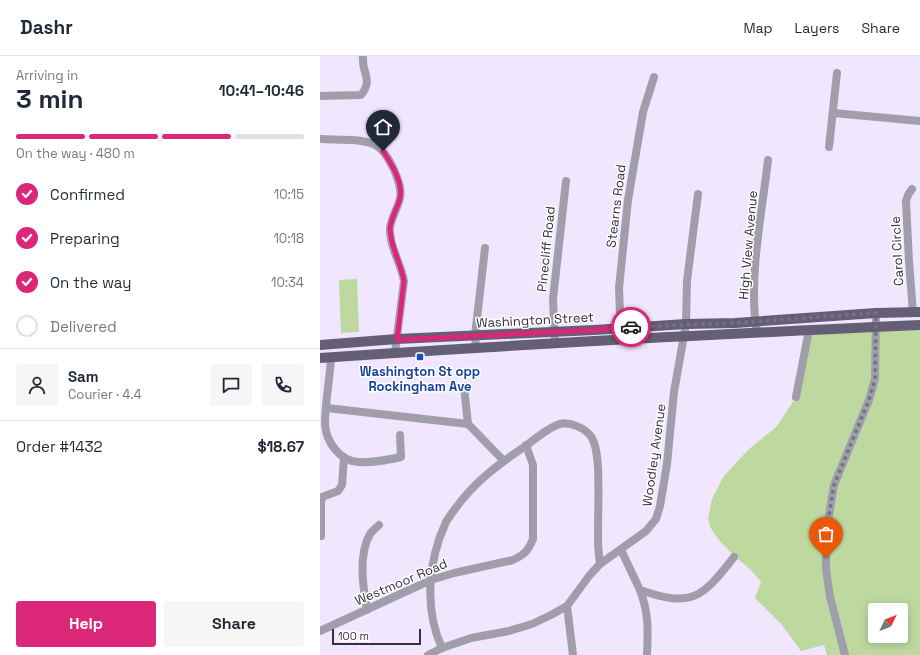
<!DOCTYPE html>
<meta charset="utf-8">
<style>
:root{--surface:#fff;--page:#f6f6f7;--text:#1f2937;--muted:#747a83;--line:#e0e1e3;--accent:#db2777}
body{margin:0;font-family:"Space Grotesk",sans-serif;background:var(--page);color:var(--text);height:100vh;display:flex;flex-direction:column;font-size:15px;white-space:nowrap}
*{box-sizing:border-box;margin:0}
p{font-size:13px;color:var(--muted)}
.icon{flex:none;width:22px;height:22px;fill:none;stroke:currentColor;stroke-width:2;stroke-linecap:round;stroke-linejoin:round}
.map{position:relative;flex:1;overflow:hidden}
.drawer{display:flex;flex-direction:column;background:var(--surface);width:320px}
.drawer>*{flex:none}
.needle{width:26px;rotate:47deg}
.controls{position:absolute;left:548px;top:547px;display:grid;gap:8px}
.controls a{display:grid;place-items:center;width:40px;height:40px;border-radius:4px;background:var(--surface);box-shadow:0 2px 10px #0003;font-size:20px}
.scale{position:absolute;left:12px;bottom:10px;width:89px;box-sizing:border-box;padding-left:4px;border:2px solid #35313c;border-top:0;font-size:11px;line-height:14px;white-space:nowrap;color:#35313c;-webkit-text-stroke:3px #fff;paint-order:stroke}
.pin{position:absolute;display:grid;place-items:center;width:34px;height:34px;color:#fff;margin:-41px -17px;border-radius:50% 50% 50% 0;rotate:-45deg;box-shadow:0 0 4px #0007}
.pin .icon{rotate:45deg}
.courier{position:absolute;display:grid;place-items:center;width:40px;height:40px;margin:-20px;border:3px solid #db2777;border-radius:50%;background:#fff;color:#222;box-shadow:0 1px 5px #0007}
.overview em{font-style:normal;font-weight:700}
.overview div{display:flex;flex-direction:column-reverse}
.overview{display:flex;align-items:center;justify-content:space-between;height:68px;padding:0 16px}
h1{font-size:26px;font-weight:700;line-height:30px}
.bar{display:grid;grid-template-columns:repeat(4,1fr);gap:6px 4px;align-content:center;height:48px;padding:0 16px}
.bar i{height:5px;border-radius:3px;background:var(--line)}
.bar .active{background:var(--accent)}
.bar p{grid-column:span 4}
.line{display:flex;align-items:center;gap:10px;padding:0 16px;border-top:1px solid var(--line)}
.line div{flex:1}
.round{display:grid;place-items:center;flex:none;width:42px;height:42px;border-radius:4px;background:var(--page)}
ol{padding:0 16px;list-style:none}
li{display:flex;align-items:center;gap:12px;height:44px}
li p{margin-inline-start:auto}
li .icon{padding:4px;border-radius:50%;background:var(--accent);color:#fff;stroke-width:4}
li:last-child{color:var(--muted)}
li i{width:22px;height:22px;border:2px solid var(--line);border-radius:50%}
.action{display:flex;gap:8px;margin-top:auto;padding:8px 16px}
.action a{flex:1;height:46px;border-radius:4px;background:var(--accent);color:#fff;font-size:16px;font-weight:700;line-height:46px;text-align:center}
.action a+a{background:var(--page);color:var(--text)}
header{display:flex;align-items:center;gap:24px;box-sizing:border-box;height:56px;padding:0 20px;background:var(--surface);border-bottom:1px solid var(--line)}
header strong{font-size:19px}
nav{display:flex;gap:22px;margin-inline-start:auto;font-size:14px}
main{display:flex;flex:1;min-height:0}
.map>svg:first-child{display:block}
</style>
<header>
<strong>Dashr</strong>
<nav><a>Map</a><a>Layers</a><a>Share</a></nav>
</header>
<main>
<section class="drawer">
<div class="overview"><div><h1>3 min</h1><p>Arriving in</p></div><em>10:41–10:46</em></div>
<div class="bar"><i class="active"></i><i class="active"></i><i class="active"></i><i></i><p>On the way · 480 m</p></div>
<ol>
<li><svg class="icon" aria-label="check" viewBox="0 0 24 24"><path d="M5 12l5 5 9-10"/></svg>Confirmed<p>10:15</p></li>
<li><svg class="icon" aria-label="check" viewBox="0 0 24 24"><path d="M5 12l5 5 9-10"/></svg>Preparing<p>10:18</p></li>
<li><svg class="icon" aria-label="check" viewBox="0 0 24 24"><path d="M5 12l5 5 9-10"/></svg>On the way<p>10:34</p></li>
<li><i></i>Delivered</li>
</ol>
<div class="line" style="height:72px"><a class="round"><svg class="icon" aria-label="person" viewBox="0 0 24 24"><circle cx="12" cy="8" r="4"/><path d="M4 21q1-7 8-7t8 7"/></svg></a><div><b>Sam</b><p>Courier · 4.4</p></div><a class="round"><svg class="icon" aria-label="chat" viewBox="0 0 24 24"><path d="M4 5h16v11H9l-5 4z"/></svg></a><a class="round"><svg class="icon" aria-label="phone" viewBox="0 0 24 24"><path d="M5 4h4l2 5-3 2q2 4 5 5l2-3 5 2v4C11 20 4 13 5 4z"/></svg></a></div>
<div class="line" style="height:52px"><div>Order #1432</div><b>$18.67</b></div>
<div class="action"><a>Help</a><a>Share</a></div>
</section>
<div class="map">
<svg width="600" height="599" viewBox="0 0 600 599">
<rect width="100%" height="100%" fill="#f0e7fe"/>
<g fill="#bed99f" fill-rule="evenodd">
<polygon points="37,223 39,276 21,277 19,224"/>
<path d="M600,271V599H507L504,589L481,595L461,568L435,542L441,526L431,514L413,499L399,484L390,471L388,462L390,453L392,443L403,421L428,394L457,370L476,341L489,274ZM555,554H581V580H555Z"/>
</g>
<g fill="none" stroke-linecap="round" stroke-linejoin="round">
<g stroke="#a19eab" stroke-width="8">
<path d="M0,40L41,39C54,23 41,17 43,0"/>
<polyline points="513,57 600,65"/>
<path d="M0,83C16,84 41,82 55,89C64,93 71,107 75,116C78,124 82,133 80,142C78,152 71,162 70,172C69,190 81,207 84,225L75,296"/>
<polyline points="509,91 517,17"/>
<polyline points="592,133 588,139 586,145 589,205 593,257"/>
<path d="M436,271C429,218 442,157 448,104"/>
<polyline points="301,284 299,232 308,144 323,56 334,21"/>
<polyline points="235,287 233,243 246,125"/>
<polyline points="156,292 155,280 165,192"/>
<path d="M11,301C10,323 5,346 5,368C6,386 20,405 38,406C53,407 67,404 81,401L80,379"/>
<polyline points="144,331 148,368 183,404"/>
<polyline points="476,341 489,274"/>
<polyline points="7,352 148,368"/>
<polyline points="1,480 1,447 2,441 18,435 22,429 24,402"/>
<path d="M301,494L320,534C372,552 382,542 414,501"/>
<path d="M320,534C329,558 328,574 327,599"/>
<polyline points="247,550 253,599"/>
<path d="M47,554C43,531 38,499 50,478C52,475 56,472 59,469"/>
<path d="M0,575L111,524L134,517L193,504C205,498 208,495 213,483V409L206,389"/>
<path d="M122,592C104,553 108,505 126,466C129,461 132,457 135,453C154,426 180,407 207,389C216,382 227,373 237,369C248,364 266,372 272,382C277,391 277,401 278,411C279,436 278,460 278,484C278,492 279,500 280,508"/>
<polyline points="108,599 122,592 151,582 189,575 212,568 231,559 247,550 269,520 280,508 326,475 336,463 340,450 347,408 354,336 366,268 367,225 378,138"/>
<polyline points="525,599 510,541 506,513 506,477 514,429 549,344 555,323 556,257"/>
</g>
<g stroke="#645f75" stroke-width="10">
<polyline points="0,289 77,283 274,274 366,268 415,267 556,257 600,256"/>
<path d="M0,302C200,288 400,278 600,269"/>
</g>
</g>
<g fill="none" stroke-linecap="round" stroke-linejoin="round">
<polyline stroke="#767180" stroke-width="4" stroke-dasharray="0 7.2" points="311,271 415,267 556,257 555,323 549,344 514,429 506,477 506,502"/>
<path stroke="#db2777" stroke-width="5" d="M63,95C72,109 85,128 79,146C76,153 71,164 70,172C70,190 81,207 84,225L77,284L274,274L311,271"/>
</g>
<rect fill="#1a4fb4" stroke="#fff" stroke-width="1.5" x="96" y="297" width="8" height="8" rx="2"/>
<g text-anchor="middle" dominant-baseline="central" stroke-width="3" stroke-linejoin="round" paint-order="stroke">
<g font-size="13" fill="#35313c" stroke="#fff">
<text transform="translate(296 150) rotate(-83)">Stearns Road</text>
<text transform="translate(428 189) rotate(-85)">High View Avenue</text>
<text transform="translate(226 193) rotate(-84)">Pinecliff Road</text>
<text transform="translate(577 195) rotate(-93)">Carol Circle</text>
<text transform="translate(215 264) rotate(-3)">Washington Street</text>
<text transform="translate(334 399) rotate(-82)">Woodley Avenue</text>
<text transform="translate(81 526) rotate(-23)">Westmoor Road</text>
</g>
<g font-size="13" font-weight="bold" fill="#164399" stroke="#fff">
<text x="100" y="315">Washington St opp<tspan x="100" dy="15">Rockingham Ave</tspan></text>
</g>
</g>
</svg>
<div class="controls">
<a><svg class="needle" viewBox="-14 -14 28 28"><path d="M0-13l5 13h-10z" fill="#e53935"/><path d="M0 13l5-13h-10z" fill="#747a83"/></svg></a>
</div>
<div class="scale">100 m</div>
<div class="pin" style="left:506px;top:502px;background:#ea580c"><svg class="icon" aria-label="bag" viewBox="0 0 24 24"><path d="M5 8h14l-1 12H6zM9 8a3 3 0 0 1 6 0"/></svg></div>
<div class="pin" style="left:63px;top:95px;background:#1f2937"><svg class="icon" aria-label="home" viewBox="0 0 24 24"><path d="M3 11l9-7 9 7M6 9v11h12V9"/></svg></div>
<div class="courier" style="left:311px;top:271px"><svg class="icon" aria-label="car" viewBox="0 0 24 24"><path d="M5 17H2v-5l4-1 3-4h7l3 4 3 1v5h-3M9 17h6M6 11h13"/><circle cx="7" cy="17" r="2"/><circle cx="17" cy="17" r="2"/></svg></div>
</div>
</main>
